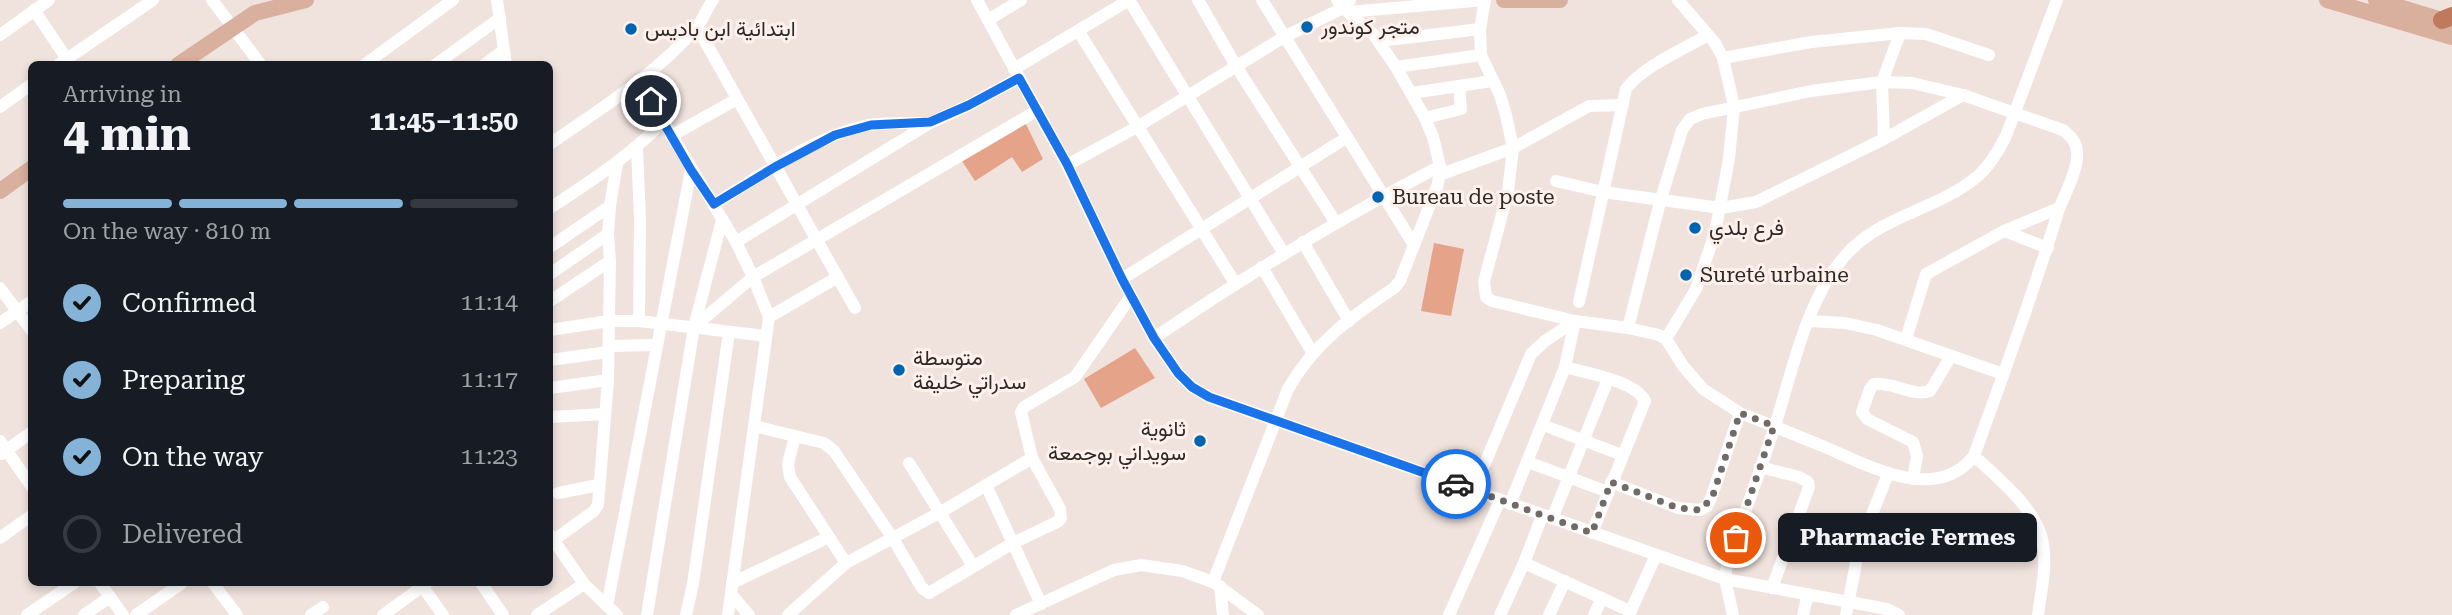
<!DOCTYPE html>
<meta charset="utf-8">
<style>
:root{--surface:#171b24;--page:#242831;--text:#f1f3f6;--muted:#9ea1a6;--line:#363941;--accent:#85b3d7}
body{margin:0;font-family:"Roboto Serif",Vazirmatn,serif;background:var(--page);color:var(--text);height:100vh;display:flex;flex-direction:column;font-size:26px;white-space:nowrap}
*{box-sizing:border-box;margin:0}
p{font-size:23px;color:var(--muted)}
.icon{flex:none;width:38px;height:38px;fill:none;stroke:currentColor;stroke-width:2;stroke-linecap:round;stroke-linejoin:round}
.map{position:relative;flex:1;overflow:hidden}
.drawer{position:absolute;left:28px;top:61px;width:525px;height:525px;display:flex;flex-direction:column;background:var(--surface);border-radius:10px;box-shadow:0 4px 10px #0003}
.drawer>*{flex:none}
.pin{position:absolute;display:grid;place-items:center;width:60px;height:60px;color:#fff;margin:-30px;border:4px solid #fff;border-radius:50%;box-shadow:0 2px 7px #0007}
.courier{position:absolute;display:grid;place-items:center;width:70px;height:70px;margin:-35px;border:5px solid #1a73e8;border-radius:50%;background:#fff;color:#222;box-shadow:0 2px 9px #0007}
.bubble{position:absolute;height:49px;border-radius:10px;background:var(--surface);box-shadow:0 4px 10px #0003;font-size:23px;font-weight:700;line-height:49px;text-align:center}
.summary em{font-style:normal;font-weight:700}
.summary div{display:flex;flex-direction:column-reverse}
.summary{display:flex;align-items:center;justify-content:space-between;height:119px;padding:0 35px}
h1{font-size:46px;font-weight:700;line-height:52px}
.bar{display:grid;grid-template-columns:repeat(4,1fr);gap:10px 7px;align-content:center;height:84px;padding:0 35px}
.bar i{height:9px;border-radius:5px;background:var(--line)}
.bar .active{background:var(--accent)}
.bar p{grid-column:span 4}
ol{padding:0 35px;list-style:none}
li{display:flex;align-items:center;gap:21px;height:77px}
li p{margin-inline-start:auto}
li .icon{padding:7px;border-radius:50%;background:var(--accent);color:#111;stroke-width:4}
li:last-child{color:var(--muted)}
li i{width:38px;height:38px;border:4px solid var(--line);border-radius:50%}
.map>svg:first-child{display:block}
</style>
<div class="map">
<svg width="2452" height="615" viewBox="0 0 2452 615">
<rect width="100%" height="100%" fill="#f0e2dd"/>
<g fill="#e5a389">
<polygon points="1023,118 1043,159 1022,172 1012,157 975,181 962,161"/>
<polygon points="1434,243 1464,249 1451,316 1421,311"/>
<polygon points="1135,348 1155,378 1101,408 1084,379"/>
</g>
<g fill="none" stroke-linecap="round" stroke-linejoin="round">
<g stroke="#fff" stroke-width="12">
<polyline points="212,0 261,65"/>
<polyline points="497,0 506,65"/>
<polyline points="977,0 1067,165 1122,279 1154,338 1178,373 1192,387 1209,397 1725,579 1887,609 1899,615"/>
<polyline points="1129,0 1284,254"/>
<polyline points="1198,0 1236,66 1336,223"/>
<polyline points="1262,0 1414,245"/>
<path d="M1485,0L1480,29L1481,55L1500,95L1506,115L1513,148L1508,192L1484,282L1486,297L1492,301L1575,321L1628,328L1659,335L1666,339L1683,366L1703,389L1740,413C1769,424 1797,436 1825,447C1869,466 1936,504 1974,456C2003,375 2033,295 2058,212C2064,195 2076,175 2077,157C2078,144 2073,138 2063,130L1963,95L1912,83L1882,82L1811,91L1702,114L1690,119L1682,130L1660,202L1628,328"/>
<polyline points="34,10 71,65"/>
<polyline points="1348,12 1485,0"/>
<polyline points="988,20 1021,0"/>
<polyline points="697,27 855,308"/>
<polyline points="1079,32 1235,283"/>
<polyline points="0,35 49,0"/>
<polyline points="1379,41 1480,29"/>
<polyline points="1723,58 1811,42 1900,33 1926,34 1989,55"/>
<polyline points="58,65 153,0"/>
<polyline points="364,65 453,0"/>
<polyline points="435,65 500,18"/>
<polyline points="484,65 504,50"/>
<polyline points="1396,67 1481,55"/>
<polyline points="1014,69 1129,0"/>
<polyline points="639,81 736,242 753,277 769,317"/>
<polyline points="1412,93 1492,81"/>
<polyline points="0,107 32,84"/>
<polyline points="1425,118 1461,109 1459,86"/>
<polyline points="671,136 737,99"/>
<polyline points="1884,139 1882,82 1900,33"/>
<path d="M550,144C600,109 655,75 696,28C703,20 706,9 713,0"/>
<polyline points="637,148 640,219 639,321"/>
<polyline points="1067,165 1137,127 1284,37 1343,8 1350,0"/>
<polyline points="1439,175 1513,148 1589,106 1623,105"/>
<polyline points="1556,181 1603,192 1721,208 1756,202 1884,139 1963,95"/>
<path d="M714,204C762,175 812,137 868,125C887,122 909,123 928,123"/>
<path d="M550,208C591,181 628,157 663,122"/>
<polyline points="2004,231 2048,248"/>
<polyline points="736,242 930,123 969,105 1019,78"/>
<polyline points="1303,242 1349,321"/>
<polyline points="550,247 610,206"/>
<polyline points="1262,267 1312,352"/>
<polyline points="550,274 608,234"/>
<polyline points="1122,279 1346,138"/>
<polyline points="0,288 32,331"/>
<polyline points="550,301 610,261"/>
<path d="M1579,302L1626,89C1642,67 1684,49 1708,35"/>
<polyline points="1809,321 1845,323 1877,330 2003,374"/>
<polyline points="0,323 32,301"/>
<polyline points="694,327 753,277 1038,110"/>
<polyline points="550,330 609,321 639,321 766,336"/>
<path d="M1154,338C1246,275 1341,218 1440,166"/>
<polyline points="1666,339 1696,289 1715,233 1729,159 1734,106 1723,58 1715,43 1678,0"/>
<polyline points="1906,339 1926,274 2004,231 2059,208"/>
<polyline points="609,346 656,345"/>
<polyline points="550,360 608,352"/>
<path d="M1565,367C1586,373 1636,381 1645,401L1592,533"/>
<polyline points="550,388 608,380"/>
<polyline points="550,417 605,414"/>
<polyline points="1543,425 1622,455"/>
<polyline points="754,426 795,436 788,464 790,477 846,563"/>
<polyline points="795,436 824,443 834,451 892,537 922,588 929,593 1013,543 1059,521 1061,518 1060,509 1032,458 1021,412 1024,407 1075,377 1131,296"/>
<polyline points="0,441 32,487"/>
<polyline points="1,454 32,432"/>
<path d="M1974,456C1997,477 2035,508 2042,539C2048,563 2041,591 2038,615"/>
<polyline points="1472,462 1483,468 1531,354 1545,341 1575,321 1565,367 1510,504"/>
<polyline points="1528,462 1608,492"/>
<polyline points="909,463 973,566"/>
<polyline points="1760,467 1799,477 1808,482 1809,487 1772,588"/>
<path d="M1913,479L1917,456L1913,442L1867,419L1862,412L1870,389L1874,384C1894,382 1912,397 1930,391L1951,356"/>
<polyline points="1611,482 1678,508 1700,510 1707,506 1711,498 1740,413"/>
<polyline points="986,485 1041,604"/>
<polyline points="558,493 598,485"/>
<polyline points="1552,519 1608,379"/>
<polyline points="550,535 584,584 617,615"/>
<polyline points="0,538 32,515"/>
<polyline points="550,543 594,511 598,505 608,380 610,261 608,234 610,206 617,163"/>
<polyline points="1524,563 1630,611"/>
<path d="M1213,582L1288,389C1314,343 1351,317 1394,288L1400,281L1438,184L1440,166L1433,137L1425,118L1396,67L1374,35L1343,8L1337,0"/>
<polyline points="100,583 123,615"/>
<polyline points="213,583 237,615"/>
<polyline points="481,583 503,615"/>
<polyline points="732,583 829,537"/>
<polyline points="422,586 443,615"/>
<polyline points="1220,586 1223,615"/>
<polyline points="731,594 749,615"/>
<polyline points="607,606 691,170"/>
<polyline points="27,615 74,583"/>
<polyline points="84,615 110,597"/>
<polyline points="136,615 182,583"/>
<polyline points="311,615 323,607"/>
<polyline points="383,615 427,583"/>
<polyline points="537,615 584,584"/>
<polyline points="647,615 694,327 722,220"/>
<polyline points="686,615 693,584 729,332"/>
<polyline points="728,615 769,317 838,277"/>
<polyline points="788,615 846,563 941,512 1032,458"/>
<polyline points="1016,615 1114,570 1141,565 1182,571 1213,582 1258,615"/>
<polyline points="1449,615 1500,500"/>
<polyline points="1500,615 1524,563 1542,516"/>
<polyline points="1549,615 1565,581"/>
<polyline points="1594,615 1602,598"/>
<polyline points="1629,615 1656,555"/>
<path d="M1733,615L1725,579L1728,558C1745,513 1761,468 1776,423C1793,368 1806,302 1844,257C1879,215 1939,210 1979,175C1991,164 1999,150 2006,136L2057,0"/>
<polyline points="1803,615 1808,594"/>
<polyline points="1846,615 1859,547 1888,474"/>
</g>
<g stroke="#d9af9e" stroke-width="16">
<polyline points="1504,0 1560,0"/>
<polyline points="2327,0 2452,37"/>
<polyline points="2376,0 2452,23"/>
<polyline points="178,65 255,13 306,0"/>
<polyline points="0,191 32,168"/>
</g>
<polyline stroke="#bf7a5e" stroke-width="18" points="2442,20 2452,16"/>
</g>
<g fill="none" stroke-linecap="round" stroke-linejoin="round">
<polyline stroke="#726a67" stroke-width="7" stroke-dasharray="0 12.6" points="1456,484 1592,533 1611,482 1678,508 1700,510 1712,498 1740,413 1774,426 1736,538"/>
<polyline stroke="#1a73e8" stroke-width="9" points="651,101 691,170 714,204 775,167 835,135 871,125 930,122 969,105 1019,78 1067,164 1122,279 1154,338 1178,373 1192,387 1209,397 1456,484"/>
</g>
<g fill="#0065b1" stroke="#fef0ea" stroke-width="2.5">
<circle cx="1307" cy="27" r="7"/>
<circle cx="631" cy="29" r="7"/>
<circle cx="1378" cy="197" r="7"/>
<circle cx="1695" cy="228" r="7"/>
<circle cx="1686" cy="275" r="7"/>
<circle cx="899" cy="370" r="7"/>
<circle cx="1200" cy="441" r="7"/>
</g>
<g text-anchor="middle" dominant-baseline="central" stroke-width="6" stroke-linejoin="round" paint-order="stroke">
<g font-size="21" fill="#2e2927" stroke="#fef0ea" text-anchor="start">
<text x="1321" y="27">متجر كوندور</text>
<text x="645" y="29">ابتدائية ابن باديس</text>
<text x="1392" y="197">Bureau de poste</text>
<text x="1709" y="228">فرع بلدي</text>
<text x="1700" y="275">Sureté urbaine</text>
<text x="913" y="358">متوسطة<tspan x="913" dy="24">سدراتي خليفة</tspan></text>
<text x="1186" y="429" text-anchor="end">ثانوية<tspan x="1186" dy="24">سويداني بوجمعة</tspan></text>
</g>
</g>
</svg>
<div class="pin" style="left:1736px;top:538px;background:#ea580c"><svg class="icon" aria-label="bag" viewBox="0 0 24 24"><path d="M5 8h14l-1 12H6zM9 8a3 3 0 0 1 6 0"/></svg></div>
<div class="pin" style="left:651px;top:101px;background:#1f2937"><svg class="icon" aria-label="home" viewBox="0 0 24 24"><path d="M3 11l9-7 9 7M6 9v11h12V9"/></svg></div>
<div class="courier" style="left:1456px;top:484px"><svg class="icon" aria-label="car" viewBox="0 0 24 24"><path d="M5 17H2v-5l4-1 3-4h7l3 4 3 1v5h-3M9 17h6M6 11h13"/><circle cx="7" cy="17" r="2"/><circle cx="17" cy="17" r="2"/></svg></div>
<div class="bubble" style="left:1778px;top:513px;width:259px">Pharmacie Fermes</div>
<section class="drawer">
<div class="summary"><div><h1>4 min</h1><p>Arriving in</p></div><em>11:45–11:50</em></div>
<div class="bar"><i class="active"></i><i class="active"></i><i class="active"></i><i></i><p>On the way · 810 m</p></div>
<ol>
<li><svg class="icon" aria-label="check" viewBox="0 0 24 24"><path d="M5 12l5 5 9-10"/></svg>Confirmed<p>11:14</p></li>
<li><svg class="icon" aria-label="check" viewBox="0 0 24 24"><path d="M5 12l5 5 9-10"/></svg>Preparing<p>11:17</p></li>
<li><svg class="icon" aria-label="check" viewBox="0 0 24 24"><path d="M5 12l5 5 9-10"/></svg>On the way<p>11:23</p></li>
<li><i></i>Delivered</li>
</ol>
</section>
</div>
